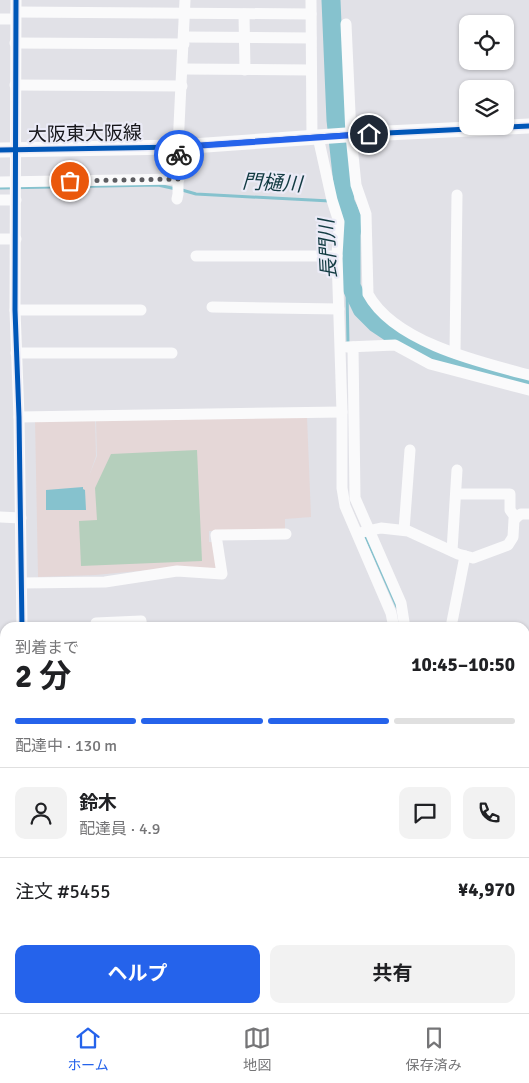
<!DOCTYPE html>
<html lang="ja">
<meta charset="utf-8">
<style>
:root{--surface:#fff;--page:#f2f2f2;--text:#202124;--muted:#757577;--line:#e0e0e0;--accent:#2563eb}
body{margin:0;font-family:Signika,"Noto Sans JP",sans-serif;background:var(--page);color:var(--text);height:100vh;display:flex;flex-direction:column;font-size:19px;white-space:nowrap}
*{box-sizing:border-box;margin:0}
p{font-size:16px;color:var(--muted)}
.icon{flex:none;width:28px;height:28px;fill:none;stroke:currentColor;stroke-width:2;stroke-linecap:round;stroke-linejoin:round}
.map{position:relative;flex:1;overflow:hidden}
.side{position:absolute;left:0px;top:622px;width:530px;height:391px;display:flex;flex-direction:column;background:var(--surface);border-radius:15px 15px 0 0;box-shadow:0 1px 4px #0004}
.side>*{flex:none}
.buttons{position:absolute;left:459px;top:15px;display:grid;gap:10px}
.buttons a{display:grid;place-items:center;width:55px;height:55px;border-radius:10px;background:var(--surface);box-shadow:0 1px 4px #0004;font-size:25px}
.pin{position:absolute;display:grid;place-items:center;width:42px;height:42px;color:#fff;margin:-21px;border:2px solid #fff;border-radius:50%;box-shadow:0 1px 5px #0007}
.courier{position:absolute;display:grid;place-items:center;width:50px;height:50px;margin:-25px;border:4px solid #2563eb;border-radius:50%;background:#fff;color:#222;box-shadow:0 1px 6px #0007}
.headline em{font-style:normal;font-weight:700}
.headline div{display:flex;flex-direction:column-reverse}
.headline{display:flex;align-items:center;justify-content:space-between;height:85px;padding:0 15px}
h1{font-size:32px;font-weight:700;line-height:38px}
.bar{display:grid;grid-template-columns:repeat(4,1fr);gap:8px 5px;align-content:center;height:60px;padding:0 15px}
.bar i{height:6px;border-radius:4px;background:var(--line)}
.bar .on{background:var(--accent)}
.bar p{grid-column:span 4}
.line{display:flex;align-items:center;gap:12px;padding:0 15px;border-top:1px solid var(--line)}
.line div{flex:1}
.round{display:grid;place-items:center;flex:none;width:52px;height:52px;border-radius:10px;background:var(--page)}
.primary-button{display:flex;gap:10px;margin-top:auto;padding:10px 15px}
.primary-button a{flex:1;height:58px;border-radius:10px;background:var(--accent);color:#fff;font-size:20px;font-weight:700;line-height:58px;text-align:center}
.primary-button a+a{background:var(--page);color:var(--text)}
.menu{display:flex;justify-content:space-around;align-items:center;height:70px;border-top:1px solid var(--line);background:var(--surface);font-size:14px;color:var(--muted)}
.menu a{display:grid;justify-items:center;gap:2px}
.menu .on{color:var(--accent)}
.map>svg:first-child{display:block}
</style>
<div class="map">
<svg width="529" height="1013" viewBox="0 0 529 1013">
<rect width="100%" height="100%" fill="#e1e1e7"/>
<polygon fill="#e5d7d7" points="307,416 311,517 285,519 285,530 209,531 209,542 212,542 218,565 214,570 181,567 95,575 38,577 35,419 95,419 96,456 89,476 97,456 96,420"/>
<polygon fill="#b5cfbc" points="197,450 202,561 81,566 79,521 97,520 95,488 111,454"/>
<polygon fill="#86c2ce" points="83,487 83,489 85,490 86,510 46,510 46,490"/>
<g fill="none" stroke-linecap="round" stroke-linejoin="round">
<g stroke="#86c2ce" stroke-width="3">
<polyline points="0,188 158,185 176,189"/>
<polyline points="182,190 196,194 330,201"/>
<polyline points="336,201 345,202"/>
<polyline points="348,344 347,290 351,286"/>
<polyline points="365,535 397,607"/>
</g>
<polyline stroke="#86c2ce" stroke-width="19" points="331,0 336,120 345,202 353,219 351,235 351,286 362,309 376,323 406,343 433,358 529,383"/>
<g stroke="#fafafb" stroke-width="11">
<polyline points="16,0 15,310 19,417 22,628"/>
<polyline points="311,0 312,138"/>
<polyline points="16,12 311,14"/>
<polyline points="244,14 245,70"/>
<polyline points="0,19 15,19"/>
<path d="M346,24L351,135L356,185L366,214L368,294C394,342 479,362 529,375"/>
<polyline points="184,37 311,38"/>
<polyline points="15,43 184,44"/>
<polyline points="183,69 311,70"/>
<polyline points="15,85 182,86"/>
<polyline points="318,137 332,200 339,222 337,256 342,412 342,488 345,506 391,613 394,628"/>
<polyline points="0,182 179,179"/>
<polyline points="177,199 178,194 178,147 185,0"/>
<polyline points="0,200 16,200"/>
<polyline points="0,239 16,239"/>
<polyline points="196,256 337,256"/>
<polyline points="212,307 339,309"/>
<polyline points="15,310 141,310"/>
<polyline points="347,347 395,345 430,364 529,390"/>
<polyline points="353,347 355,498 401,603 405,628"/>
<polyline points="16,353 172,353"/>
<polyline points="455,353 457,195"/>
<polyline points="19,417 342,412"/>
<polyline points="456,494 510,494 510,510 516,518"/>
<polyline points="0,517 21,518"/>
<polyline points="404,530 410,450"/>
<polyline points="363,532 381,528 408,531 458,554 473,558 508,545 513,537 514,519 521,514 529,514"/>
<polyline points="452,551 457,470"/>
<polyline points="22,583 105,582 177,571 222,574 216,535 286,534"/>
<polyline points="96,623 141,621 142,628"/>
<polyline points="451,627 465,556"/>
<polyline points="525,679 529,678"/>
<polyline points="525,749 529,750"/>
<polyline points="525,835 529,835"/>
<polyline points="0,847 5,847"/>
<polyline points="525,911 529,910"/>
<polyline points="0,993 5,994"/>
<polyline points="525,1007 529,1007"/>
<polyline points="490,1009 490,1013"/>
<polyline points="16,1013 16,1009"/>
<polyline points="227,1013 227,1009"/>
<polyline points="314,1013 315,1009"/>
</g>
<polyline stroke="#fafafb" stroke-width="15" points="0,150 178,147 346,135 529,126"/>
<defs>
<g id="cycleway">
<polyline points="16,0 15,310 19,417 22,628"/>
<polyline points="0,150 178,147 346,135 529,126"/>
</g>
</defs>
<use href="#cycleway" stroke="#ebebf7" stroke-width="8"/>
<use href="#cycleway" stroke="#0057b8" stroke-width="5"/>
</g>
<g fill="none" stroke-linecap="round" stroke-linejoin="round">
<polyline stroke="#5c5c60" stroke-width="5" stroke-dasharray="0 9" points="70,181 179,179 179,155"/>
<polyline stroke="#2563eb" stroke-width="6" points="179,155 178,147 369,134"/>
</g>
<g text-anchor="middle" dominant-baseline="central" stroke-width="4.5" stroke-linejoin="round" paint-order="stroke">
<g font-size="19" fill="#141418" stroke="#ebebf7">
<text transform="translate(85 134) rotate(-1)">大阪東大阪線</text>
</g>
<g font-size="20" font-style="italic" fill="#123b42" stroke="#ebebf7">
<text transform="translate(272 183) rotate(3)">門樋川</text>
<text transform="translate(328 249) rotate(-93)">長門川</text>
</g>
</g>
</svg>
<div class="buttons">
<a><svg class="icon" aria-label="locate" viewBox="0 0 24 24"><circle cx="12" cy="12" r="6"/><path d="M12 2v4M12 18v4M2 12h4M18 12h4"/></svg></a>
<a><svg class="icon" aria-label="layers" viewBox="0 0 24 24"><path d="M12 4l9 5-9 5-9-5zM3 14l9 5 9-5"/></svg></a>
</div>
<div class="pin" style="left:70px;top:181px;background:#ea580c"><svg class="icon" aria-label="bag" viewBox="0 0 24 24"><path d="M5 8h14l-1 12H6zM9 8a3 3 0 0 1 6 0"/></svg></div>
<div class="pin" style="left:369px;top:134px;background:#1f2937"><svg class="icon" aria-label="home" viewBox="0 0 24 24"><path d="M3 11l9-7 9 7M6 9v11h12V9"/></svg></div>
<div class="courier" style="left:179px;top:155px"><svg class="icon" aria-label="bike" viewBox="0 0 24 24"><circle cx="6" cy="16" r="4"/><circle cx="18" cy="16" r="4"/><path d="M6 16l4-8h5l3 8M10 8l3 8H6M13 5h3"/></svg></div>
<section class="side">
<div class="headline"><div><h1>2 分</h1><p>到着まで</p></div><em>10:45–10:50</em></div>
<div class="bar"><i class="on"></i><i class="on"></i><i class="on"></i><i></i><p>配達中 · 130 m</p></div>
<div class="line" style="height:90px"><a class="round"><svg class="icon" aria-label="person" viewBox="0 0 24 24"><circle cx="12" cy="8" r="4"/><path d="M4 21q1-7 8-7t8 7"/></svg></a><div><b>鈴木</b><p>配達員 · 4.9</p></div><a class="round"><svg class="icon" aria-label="chat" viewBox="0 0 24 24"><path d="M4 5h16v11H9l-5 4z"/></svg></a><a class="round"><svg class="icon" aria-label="phone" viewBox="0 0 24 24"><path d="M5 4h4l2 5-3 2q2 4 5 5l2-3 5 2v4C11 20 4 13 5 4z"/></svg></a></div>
<div class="line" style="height:65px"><div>注文 #5455</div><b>¥4,970</b></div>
<div class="primary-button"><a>ヘルプ</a><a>共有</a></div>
</section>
</div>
<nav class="menu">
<a class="on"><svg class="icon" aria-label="home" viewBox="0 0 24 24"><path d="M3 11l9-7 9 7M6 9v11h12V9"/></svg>ホーム</a>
<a><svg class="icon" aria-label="map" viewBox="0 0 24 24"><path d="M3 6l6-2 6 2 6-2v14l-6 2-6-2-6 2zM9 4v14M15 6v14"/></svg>地図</a>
<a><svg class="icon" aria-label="saved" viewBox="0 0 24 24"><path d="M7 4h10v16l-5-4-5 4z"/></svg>保存済み</a>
</nav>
